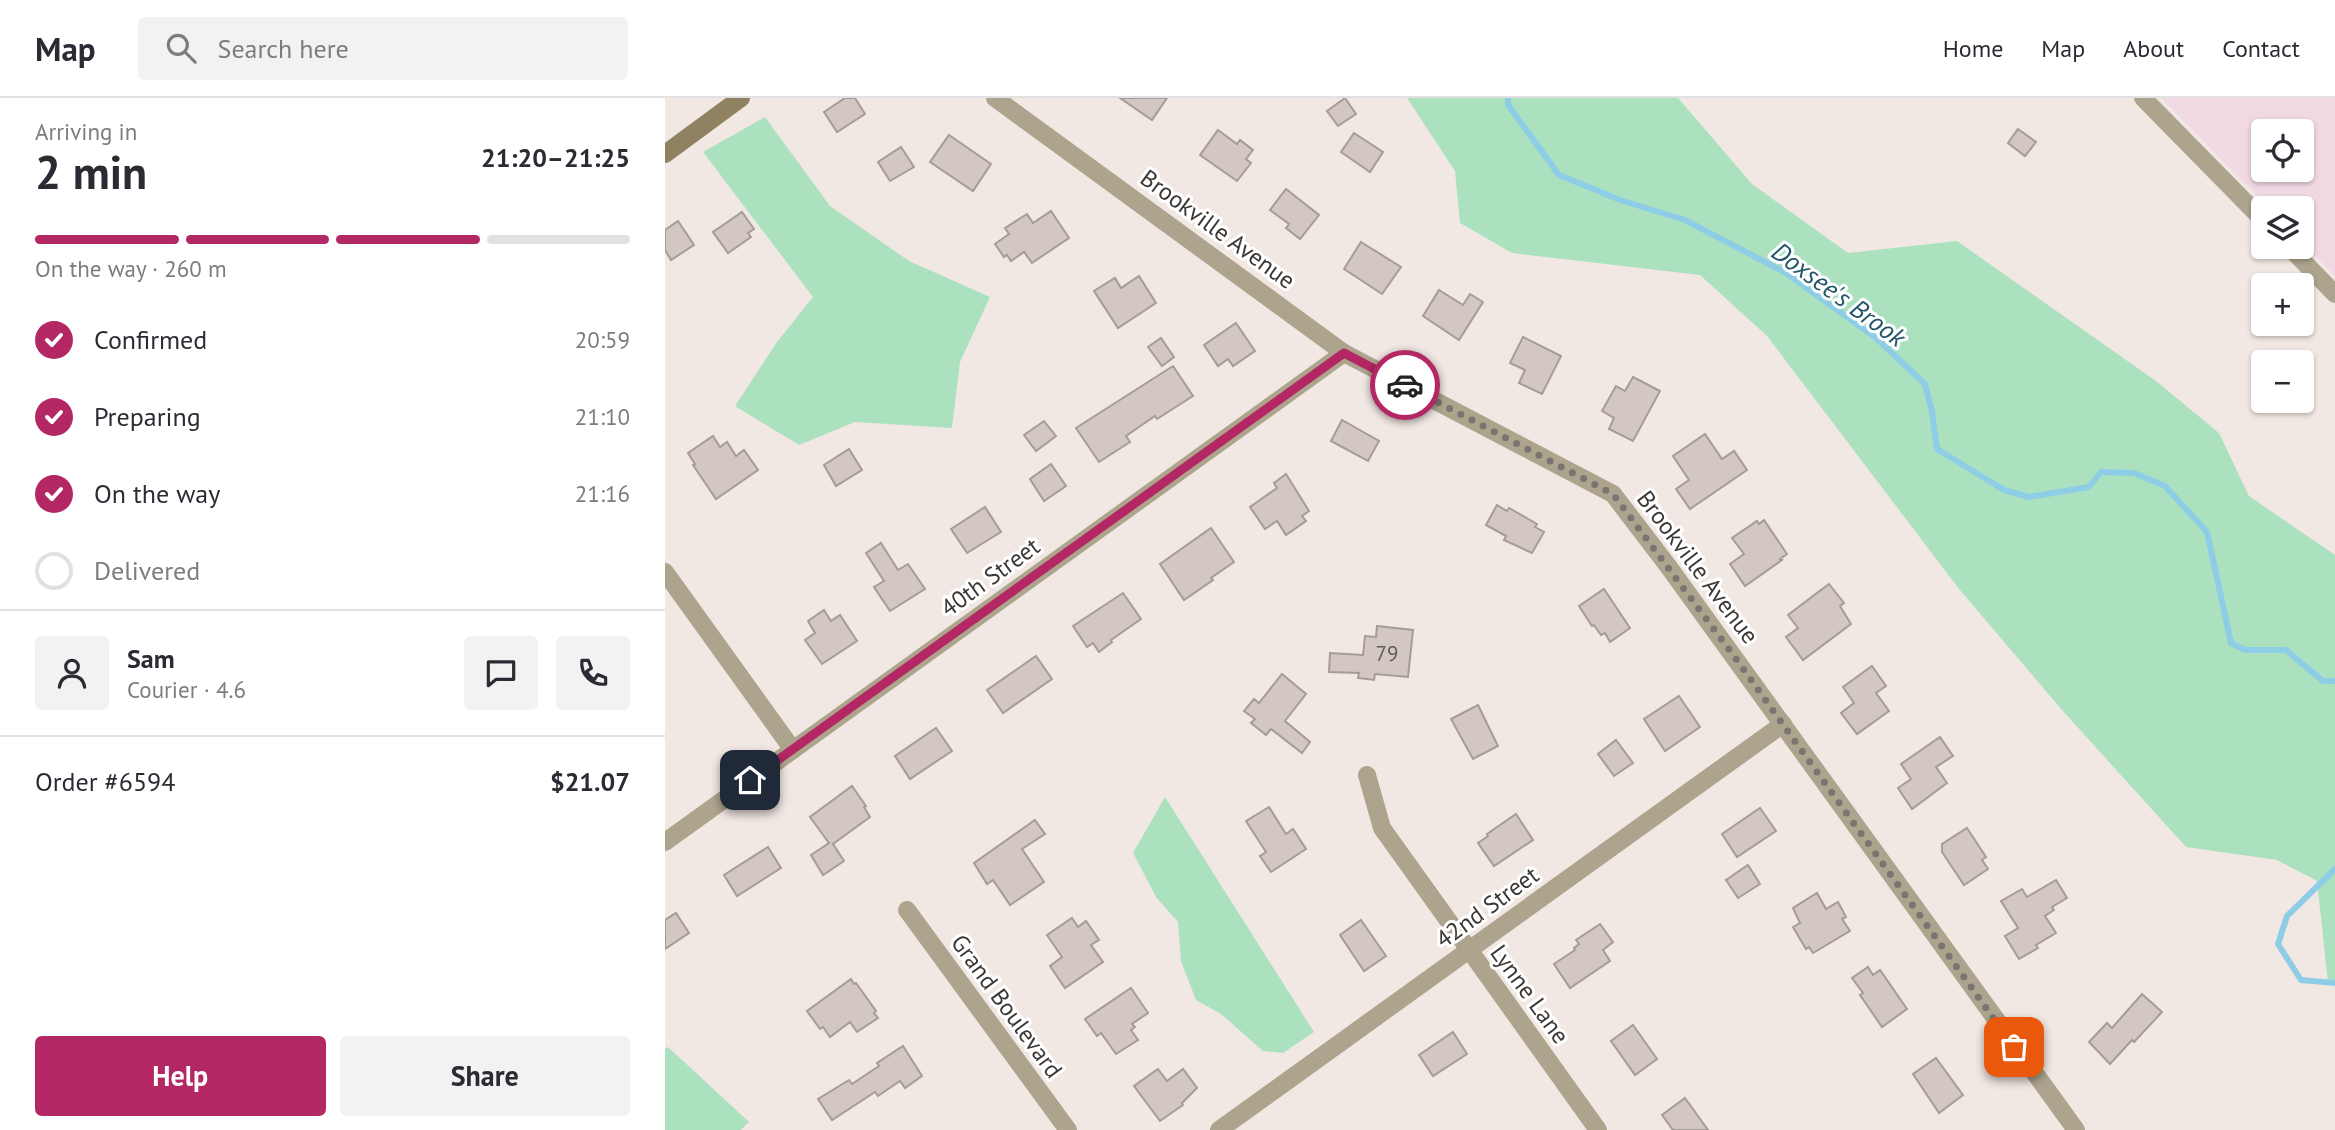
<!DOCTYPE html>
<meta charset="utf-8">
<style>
:root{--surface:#fff;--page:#f2f2f3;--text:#2b2b33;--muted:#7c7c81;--line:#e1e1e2;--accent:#b32864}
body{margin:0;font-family:"PT Sans",sans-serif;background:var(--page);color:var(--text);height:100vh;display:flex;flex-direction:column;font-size:26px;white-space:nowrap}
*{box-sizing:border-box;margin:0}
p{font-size:23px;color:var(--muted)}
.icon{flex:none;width:38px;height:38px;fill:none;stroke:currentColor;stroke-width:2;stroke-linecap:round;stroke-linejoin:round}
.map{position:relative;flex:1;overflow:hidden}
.drawer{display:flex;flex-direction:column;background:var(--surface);width:665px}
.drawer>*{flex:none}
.fabs{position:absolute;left:1586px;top:21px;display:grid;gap:14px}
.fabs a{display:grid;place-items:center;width:63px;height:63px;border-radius:7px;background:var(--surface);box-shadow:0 2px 5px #0004;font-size:35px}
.pin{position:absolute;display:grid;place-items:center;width:60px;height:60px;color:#fff;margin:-30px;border-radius:14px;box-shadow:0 4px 10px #0006}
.courier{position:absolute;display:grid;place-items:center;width:70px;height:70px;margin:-35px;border:5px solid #b32864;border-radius:50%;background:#fff;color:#222;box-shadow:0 2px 9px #0007}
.headline em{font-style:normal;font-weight:800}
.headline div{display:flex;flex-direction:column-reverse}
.headline{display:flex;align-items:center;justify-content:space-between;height:119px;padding:0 35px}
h1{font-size:46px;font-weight:800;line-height:52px}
.bar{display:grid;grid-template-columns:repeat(4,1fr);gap:10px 7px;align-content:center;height:84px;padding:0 35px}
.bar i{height:9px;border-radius:5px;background:var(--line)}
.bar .on{background:var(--accent)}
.bar p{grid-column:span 4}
.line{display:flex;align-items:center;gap:18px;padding:0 35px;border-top:2px solid var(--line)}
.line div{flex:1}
.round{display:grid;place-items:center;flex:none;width:74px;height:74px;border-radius:7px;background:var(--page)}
ol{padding:0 35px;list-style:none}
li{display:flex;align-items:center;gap:21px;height:77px}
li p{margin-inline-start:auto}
li .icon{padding:7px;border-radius:50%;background:var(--accent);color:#fff;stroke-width:4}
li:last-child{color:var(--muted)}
li i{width:38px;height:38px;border:4px solid var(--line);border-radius:50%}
.button{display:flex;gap:14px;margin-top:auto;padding:14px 35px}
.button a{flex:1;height:80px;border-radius:7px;background:var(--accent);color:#fff;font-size:28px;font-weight:800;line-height:80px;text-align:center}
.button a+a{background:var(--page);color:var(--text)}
header{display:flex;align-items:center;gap:42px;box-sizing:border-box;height:98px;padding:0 35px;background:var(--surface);border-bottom:2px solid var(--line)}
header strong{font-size:33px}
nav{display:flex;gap:38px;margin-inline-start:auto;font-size:24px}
.search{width:490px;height:63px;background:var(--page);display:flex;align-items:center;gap:18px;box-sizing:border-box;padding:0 24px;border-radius:7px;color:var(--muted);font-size:26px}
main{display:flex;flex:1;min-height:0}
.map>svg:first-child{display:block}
</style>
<header>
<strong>Map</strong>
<div class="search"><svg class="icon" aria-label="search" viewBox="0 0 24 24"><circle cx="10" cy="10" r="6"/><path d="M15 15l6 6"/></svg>Search here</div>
<nav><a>Home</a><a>Map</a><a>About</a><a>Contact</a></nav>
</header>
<main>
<section class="drawer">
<div class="headline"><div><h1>2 min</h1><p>Arriving in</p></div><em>21:20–21:25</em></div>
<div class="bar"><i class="on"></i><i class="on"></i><i class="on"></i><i></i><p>On the way · 260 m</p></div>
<ol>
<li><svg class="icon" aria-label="check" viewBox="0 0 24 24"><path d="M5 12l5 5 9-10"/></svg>Confirmed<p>20:59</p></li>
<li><svg class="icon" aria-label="check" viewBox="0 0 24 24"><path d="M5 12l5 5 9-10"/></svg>Preparing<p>21:10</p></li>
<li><svg class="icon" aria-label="check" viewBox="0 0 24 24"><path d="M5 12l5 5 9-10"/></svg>On the way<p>21:16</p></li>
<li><i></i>Delivered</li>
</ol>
<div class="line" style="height:126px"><a class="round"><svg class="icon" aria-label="person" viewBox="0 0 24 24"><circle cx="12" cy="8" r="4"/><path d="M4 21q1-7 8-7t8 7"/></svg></a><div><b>Sam</b><p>Courier · 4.6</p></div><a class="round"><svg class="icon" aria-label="chat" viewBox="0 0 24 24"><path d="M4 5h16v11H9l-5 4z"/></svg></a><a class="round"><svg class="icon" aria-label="phone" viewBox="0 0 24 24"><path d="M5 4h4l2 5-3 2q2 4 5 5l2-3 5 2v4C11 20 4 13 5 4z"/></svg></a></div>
<div class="line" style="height:91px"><div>Order #6594</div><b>$21.07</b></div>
<div class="button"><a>Help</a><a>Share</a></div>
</section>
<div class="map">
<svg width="1670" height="1032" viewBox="0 0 1670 1032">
<rect width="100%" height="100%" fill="#f2e8e3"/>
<path fill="#f1d9e4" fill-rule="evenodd" d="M1496,0H1670V178L1636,144V110H1604ZM1598,33H1636V72H1598Z"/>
<g fill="#ace1bf">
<polygon points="742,0 1013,0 1087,86 1183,155 1292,143 1491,283 1554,335 1584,398 1670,457 1670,887 1663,885 1652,783 1612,762 1521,749 1397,612 1294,491 1102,238 1035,177 847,155 795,125 790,73"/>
<polygon points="100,19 165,108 244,163 325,199 295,264 287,330 190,324 134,347 70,308 112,244 148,199 38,54"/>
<polygon points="500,699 649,934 618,955 598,953 556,916 531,902 516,863 513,824 491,799 468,755"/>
<polygon points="3,949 84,1024 76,1032 0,1032 0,951"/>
</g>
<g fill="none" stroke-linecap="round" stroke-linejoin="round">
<g stroke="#8ecde6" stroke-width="6">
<polyline points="843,0 843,7 894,77 955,102 1020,122 1121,175 1211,240 1260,286 1267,314 1272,351 1339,392 1364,399 1424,389 1436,374 1469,375 1500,388 1542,434 1566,545 1580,552 1621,552 1658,583 1670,583"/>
<polyline points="1670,771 1622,818 1613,846 1636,882 1670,885"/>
</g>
</g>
<g fill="#d2c7c3" stroke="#a59b97" stroke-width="2">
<polygon points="180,0 190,0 200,16 172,34 159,14"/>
<polygon points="455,0 502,0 487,22"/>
<polygon points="680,0 691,16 673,28 662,13"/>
<polygon points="1353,31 1371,44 1360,58 1343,45"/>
<polygon points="553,32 572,46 575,42 588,52 581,61 586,65 572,83 535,57"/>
<polygon points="689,35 718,54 705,74 676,54"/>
<polygon points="284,37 326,66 308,93 265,64"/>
<polygon points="236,49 249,69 225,83 213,64"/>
<polygon points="621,91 654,117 635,141 621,130 624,126 605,112"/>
<polygon points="386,113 404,140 367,165 359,154 346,163 342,157 339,159 330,146 344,136 340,130 362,116 368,125"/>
<polygon points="77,114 89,131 83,135 86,139 63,155 48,134"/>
<polygon points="13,123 29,147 6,162 0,152 0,132"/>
<polygon points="696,144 736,169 717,196 679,171"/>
<polygon points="474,178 491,205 453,230 429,193 450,180 456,190"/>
<polygon points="774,192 798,207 805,196 818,204 794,242 758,218"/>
<polygon points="571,225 590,253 568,268 563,261 553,268 539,247"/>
<polygon points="858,239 896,258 877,296 854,285 860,272 845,265"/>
<polygon points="496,240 509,259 497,268 483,249"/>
<polygon points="508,268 528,298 492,321 490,318 461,338 465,344 434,364 411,330"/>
<polygon points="968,279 995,293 968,343 944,331 949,320 937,313 951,288 960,293"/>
<polygon points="677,322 714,343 703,363 666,343"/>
<polygon points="379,323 391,338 371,353 359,337"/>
<polygon points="1040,336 1057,361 1069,353 1082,372 1025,411 1011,391 1024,382 1008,358"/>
<polygon points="48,338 55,349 62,344 71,358 79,352 93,372 51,401 28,367 30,366 23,355"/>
<polygon points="184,351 197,372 171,388 159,367"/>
<polygon points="386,366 401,388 379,403 365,381"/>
<polygon points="621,376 644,413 637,418 641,423 621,437 612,423 600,431 585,409 612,390 609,385"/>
<polygon points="832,407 842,413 844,410 872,426 870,429 879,434 867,455 839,442 841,438 821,427"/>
<polygon points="320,409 336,434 302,455 286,431"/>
<polygon points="1099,422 1122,456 1115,461 1117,462 1080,488 1065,466 1079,456 1067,440 1092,423 1094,426"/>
<polygon points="546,430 569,464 546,480 548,482 519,502 495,466"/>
<polygon points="216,445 233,472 243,466 260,491 225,513 209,489 219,483 201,455"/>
<polygon points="1164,486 1179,505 1175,508 1186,526 1138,562 1121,539 1133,530 1123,517"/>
<polygon points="939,491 965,530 945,544 940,535 936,537 929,527 927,528 914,508"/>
<polygon points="458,495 476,521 446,542 447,544 434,554 428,545 422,549 408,528"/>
<polygon points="159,512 166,523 175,517 192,543 157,566 140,542 150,535 143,523"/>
<polygon points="712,528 748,532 743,579 710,576 709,582 693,580 694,575 664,574 665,555 698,557 700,538 711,539"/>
<polygon points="371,558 387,581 338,615 322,592"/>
<polygon points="1207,568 1221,588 1211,595 1224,613 1192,636 1176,615 1189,605 1178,589"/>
<polygon points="617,576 641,596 620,623 645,644 637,655 606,631 601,637 586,625 590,621 579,613 589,601 594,605"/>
<polygon points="1014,598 1035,629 1000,653 979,621"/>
<polygon points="813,607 833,648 808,661 786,621"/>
<polygon points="271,630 287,653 245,681 230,658"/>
<polygon points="1275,639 1288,658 1271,669 1282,685 1247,711 1233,690 1246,681 1236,666"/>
<polygon points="951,642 968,665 949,678 933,656"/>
<polygon points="187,688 201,708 199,709 205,719 168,746 179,763 158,777 146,757 164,745 145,719"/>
<polygon points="604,709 621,736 628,731 641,751 606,774 595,758 601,754 581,723"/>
<polygon points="1095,710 1111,733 1072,759 1057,736"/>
<polygon points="851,716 868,742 829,768 813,745 823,738 822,736"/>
<polygon points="370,722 380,736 357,751 379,784 345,807 328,782 322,786 309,765"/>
<polygon points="1302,730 1321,759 1317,762 1323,771 1299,787 1277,754 1277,746"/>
<polygon points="103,749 116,770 72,798 59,777"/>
<polygon points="1083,767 1095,786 1073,800 1061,782"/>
<polygon points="1391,782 1402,800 1387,809 1389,812 1380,818 1391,835 1371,847 1373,850 1354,861 1340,838 1353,830 1336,803 1357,791 1362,799"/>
<polygon points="1152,795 1161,811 1173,804 1181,819 1177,821 1185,833 1148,855 1144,849 1141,851 1128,829 1135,825 1128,810"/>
<polygon points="11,815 24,835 0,851 0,822"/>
<polygon points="407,820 413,829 421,823 434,842 426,847 438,864 400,890 385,868 397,859 382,837"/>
<polygon points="696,822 721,858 699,873 675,837"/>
<polygon points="935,826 948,844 938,852 945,863 905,890 889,866 910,852 909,850 914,846 911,842"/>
<polygon points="1203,869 1208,877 1215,872 1242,911 1217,929 1195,897 1198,895 1187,880"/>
<polygon points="186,881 189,886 191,885 211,913 209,915 213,920 192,934 185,924 165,939 158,929 155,931 142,913"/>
<polygon points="466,890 483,915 467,926 470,929 466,932 473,942 451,956 436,935 432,938 420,921"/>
<polygon points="1477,896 1497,914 1469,944 1467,942 1445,966 1424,944 1442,925 1447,930"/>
<polygon points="968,927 992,961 970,977 946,943"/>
<polygon points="788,934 802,956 768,978 754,957"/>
<polygon points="238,948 257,978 240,990 235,983 213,998 210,994 167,1022 153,1001 184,982 187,986 214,968 212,965"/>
<polygon points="1271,960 1298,997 1274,1015 1248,976"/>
<polygon points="493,971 502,983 518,971 532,990 517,1005 518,1007 495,1023 469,988"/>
<polygon points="1020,1000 1043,1032 1008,1032 997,1017"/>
</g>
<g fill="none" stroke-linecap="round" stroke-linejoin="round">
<g stroke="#ada48e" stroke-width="18">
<polyline points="330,0 679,255 948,396 1003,468 1411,1032"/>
<polyline points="1478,0 1598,122"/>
<polyline points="1624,149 1670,196"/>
<polyline points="0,474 128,652"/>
<polyline points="702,677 717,730 933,1032"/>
<polyline points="0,744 679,255"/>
<polyline points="242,812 403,1032"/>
<polyline points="554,1032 1118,626"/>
</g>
<polyline stroke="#908261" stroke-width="18" points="0,56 76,0"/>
</g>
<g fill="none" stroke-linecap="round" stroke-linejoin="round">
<polyline stroke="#7b7572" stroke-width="7" stroke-dasharray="0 12.6" points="740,287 948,396 1069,558 1349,949"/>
<polyline stroke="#b32864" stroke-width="9" points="85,682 679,255 740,287"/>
</g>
<g text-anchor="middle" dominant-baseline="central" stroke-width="6" stroke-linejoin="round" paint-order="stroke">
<g font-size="21" fill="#615b58">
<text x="722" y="555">79</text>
</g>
<g font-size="24" fill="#3b3735" stroke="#fff">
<text transform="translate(553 131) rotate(36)">Brookville Avenue</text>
<text transform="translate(1033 469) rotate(53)">Brookville Avenue</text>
<text transform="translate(325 479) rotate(-36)">40th Street</text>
<text transform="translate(822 809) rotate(-36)">42nd Street</text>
<text transform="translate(865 896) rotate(54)">Lynne Lane</text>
<text transform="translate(342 908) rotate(54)">Grand Boulevard</text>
</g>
<g font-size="26" font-style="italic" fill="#235568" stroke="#fff">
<text transform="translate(1174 196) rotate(36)">Doxsee's Brook</text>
</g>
</g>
</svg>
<div class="fabs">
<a><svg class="icon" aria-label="locate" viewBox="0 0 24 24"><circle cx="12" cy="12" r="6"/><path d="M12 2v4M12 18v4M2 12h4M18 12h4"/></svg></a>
<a><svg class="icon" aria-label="layers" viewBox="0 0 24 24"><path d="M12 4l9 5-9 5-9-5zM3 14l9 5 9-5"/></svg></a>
<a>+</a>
<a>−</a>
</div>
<div class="pin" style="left:1349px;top:949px;background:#ea580c"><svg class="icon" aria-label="bag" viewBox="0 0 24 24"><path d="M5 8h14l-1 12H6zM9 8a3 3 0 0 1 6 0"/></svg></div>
<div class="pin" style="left:85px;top:682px;background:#1f2937"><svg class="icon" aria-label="home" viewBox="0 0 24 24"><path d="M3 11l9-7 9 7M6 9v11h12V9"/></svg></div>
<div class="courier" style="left:740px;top:287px"><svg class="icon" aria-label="car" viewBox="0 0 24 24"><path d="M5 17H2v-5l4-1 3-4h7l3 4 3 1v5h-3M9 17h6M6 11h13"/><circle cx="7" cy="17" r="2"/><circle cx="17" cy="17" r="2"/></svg></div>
</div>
</main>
